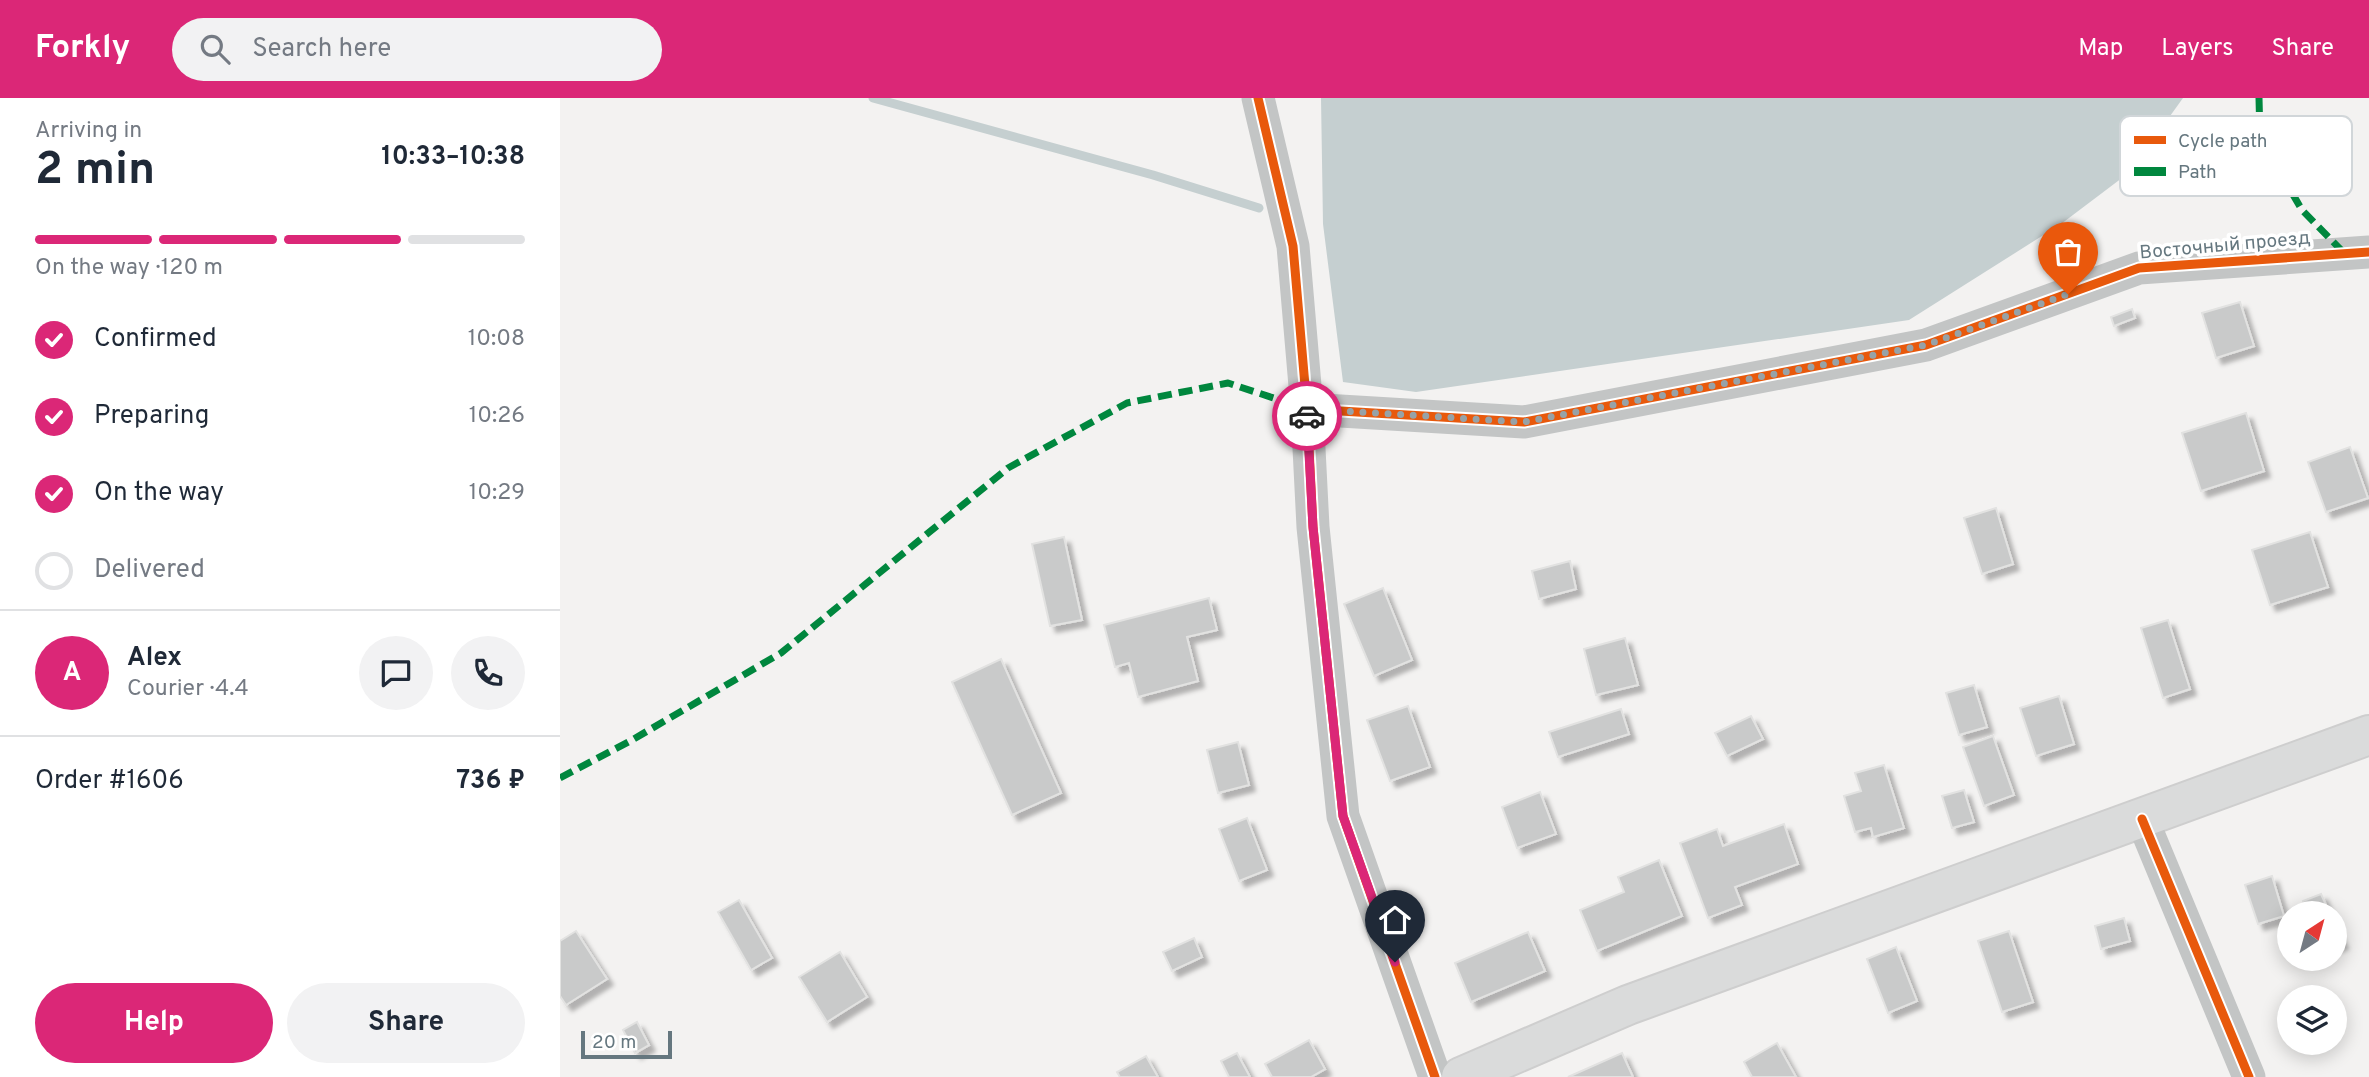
<!DOCTYPE html>
<meta charset="utf-8">
<style>
:root{--surface:#fff;--page:#f2f2f3;--text:#1f2937;--muted:#747a83;--line:#e0e1e3;--accent:#db2777}
body{margin:0;font-family:Overpass,sans-serif;background:var(--page);color:var(--text);height:100vh;display:flex;flex-direction:column;font-size:26px;white-space:nowrap}
*{box-sizing:border-box;margin:0}
p{font-size:23px;color:var(--muted)}
.icon{flex:none;width:38px;height:38px;fill:none;stroke:currentColor;stroke-width:2;stroke-linecap:round;stroke-linejoin:round}
.map{position:relative;flex:1;overflow:hidden}
.sheet{display:flex;flex-direction:column;background:var(--surface);width:560px}
.sheet>*{flex:none}
.needle{width:46px;rotate:36deg}
.fabs{position:absolute;left:1717px;top:803px;display:grid;gap:14px}
.fabs a{display:grid;place-items:center;width:70px;height:70px;border-radius:50%;background:var(--surface);box-shadow:0 4px 18px #0003;font-size:35px}
.scale{position:absolute;left:21px;bottom:18px;width:91px;box-sizing:border-box;padding-left:7px;border:4px solid #65777f;border-top:0;font-size:19px;line-height:24px;white-space:nowrap;color:#65777f;-webkit-text-stroke:5px #fff;paint-order:stroke}
.pin{position:absolute;display:grid;place-items:center;width:60px;height:60px;color:#fff;margin:-72px -30px;border-radius:50% 50% 50% 0;rotate:-45deg;box-shadow:0 0 7px #0007}
.pin .icon{rotate:45deg}
.courier{position:absolute;display:grid;place-items:center;width:70px;height:70px;margin:-35px;border:5px solid #db2777;border-radius:50%;background:#fff;color:#222;box-shadow:0 2px 9px #0007}
.summary em{font-style:normal;font-weight:700}
.summary div{display:flex;flex-direction:column-reverse}
.summary{display:flex;align-items:center;justify-content:space-between;height:119px;padding:0 35px}
h1{font-size:46px;font-weight:700;line-height:52px}
.bar{display:grid;grid-template-columns:repeat(4,1fr);gap:10px 7px;align-content:center;height:84px;padding:0 35px}
.bar i{height:9px;border-radius:5px;background:var(--line)}
.bar .selected{background:var(--accent)}
.bar p{grid-column:span 4}
.line{display:flex;align-items:center;gap:18px;padding:0 35px;border-top:2px solid var(--line)}
.line div{flex:1}
.round{display:grid;place-items:center;flex:none;width:74px;height:74px;border-radius:37px;background:var(--page)}
ol{padding:0 35px;list-style:none}
li{display:flex;align-items:center;gap:21px;height:77px}
li p{margin-inline-start:auto}
li .icon{padding:7px;border-radius:50%;background:var(--accent);color:#fff;stroke-width:4}
li:last-child{color:var(--muted)}
li i{width:38px;height:38px;border:4px solid var(--line);border-radius:50%}
.primary-button{display:flex;gap:14px;margin-top:auto;padding:14px 35px}
.primary-button a{flex:1;height:80px;border-radius:42px;background:var(--accent);color:#fff;font-size:28px;font-weight:700;line-height:80px;text-align:center}
.primary-button a+a{background:var(--page);color:var(--text)}
header{display:flex;align-items:center;gap:42px;box-sizing:border-box;height:98px;padding:0 35px;background:var(--accent);color:#fff}
header strong{font-size:33px}
nav{display:flex;gap:38px;margin-inline-start:auto;font-size:24px}
.search{width:490px;height:63px;background:var(--page);display:flex;align-items:center;gap:18px;box-sizing:border-box;padding:0 24px;border-radius:38px;color:var(--muted);font-size:26px}
main{display:flex;flex:1;min-height:0}
.map>svg:first-child{display:block}
</style>
<header>
<strong>Forkly</strong>
<div class="search"><svg class="icon" aria-label="search" viewBox="0 0 24 24"><circle cx="10" cy="10" r="6"/><path d="M15 15l6 6"/></svg>Search here</div>
<nav><a>Map</a><a>Layers</a><a>Share</a></nav>
</header>
<main>
<section class="sheet">
<div class="summary"><div><h1>2 min</h1><p>Arriving in</p></div><em>10:33–10:38</em></div>
<div class="bar"><i class="selected"></i><i class="selected"></i><i class="selected"></i><i></i><p>On the way · 120 m</p></div>
<ol>
<li><svg class="icon" aria-label="check" viewBox="0 0 24 24"><path d="M5 12l5 5 9-10"/></svg>Confirmed<p>10:08</p></li>
<li><svg class="icon" aria-label="check" viewBox="0 0 24 24"><path d="M5 12l5 5 9-10"/></svg>Preparing<p>10:26</p></li>
<li><svg class="icon" aria-label="check" viewBox="0 0 24 24"><path d="M5 12l5 5 9-10"/></svg>On the way<p>10:29</p></li>
<li><i></i>Delivered</li>
</ol>
<div class="line" style="height:126px"><b class="round" style="background:var(--accent);color:#fff">A</b><div><b>Alex</b><p>Courier · 4.4</p></div><a class="round"><svg class="icon" aria-label="chat" viewBox="0 0 24 24"><path d="M4 5h16v11H9l-5 4z"/></svg></a><a class="round"><svg class="icon" aria-label="phone" viewBox="0 0 24 24"><path d="M5 4h4l2 5-3 2q2 4 5 5l2-3 5 2v4C11 20 4 13 5 4z"/></svg></a></div>
<div class="line" style="height:91px"><div>Order #1606</div><b>736 ₽</b></div>
<div class="primary-button"><a>Help</a><a>Share</a></div>
</section>
<div class="map">
<svg width="1809" height="979" viewBox="0 0 1809 979">
<defs>
<filter id="shadow"><feDropShadow dx="6" dy="6" stdDeviation="2" flood-color="#0004"/></filter>
</defs>
<rect width="100%" height="100%" fill="#f3f2f1"/>
<polygon fill="#c5cfd0" points="761,0 1623,0 1600,32 1603,49 1501,126 1349,222 856,294 783,284 763,126"/>
<g fill="none" stroke-linecap="round" stroke-linejoin="round">
<polyline stroke="#c5cfd0" stroke-width="9" points="313,0 593,77 699,110"/>
</g>
<g fill="#c9caca" stroke="#e2e2e1" stroke-width="2" filter="url(#shadow)">
<polygon points="1680,204 1694,248 1656,260 1642,215"/>
<polygon points="1572,211 1575,220 1554,228 1551,219"/>
<polygon points="1686,315 1704,373 1641,393 1622,335"/>
<polygon points="1790,349 1808,400 1766,414 1748,364"/>
<polygon points="1436,410 1453,466 1422,476 1404,420"/>
<polygon points="1750,434 1768,489 1710,507 1692,452"/>
<polygon points="504,439 522,522 490,528 472,446"/>
<polygon points="1010,463 1016,491 979,501 972,473"/>
<polygon points="823,490 852,562 814,578 784,506"/>
<polygon points="649,500 657,532 627,539 638,583 578,599 569,565 555,569 544,527"/>
<polygon points="1608,522 1630,591 1603,600 1581,530"/>
<polygon points="1065,540 1078,587 1036,597 1024,551"/>
<polygon points="441,561 501,695 452,717 392,584"/>
<polygon points="1414,587 1427,629 1399,637 1386,595"/>
<polygon points="1499,598 1514,646 1476,658 1460,610"/>
<polygon points="848,608 870,669 830,683 807,622"/>
<polygon points="1061,611 1069,636 998,659 989,634"/>
<polygon points="1191,618 1203,641 1167,658 1155,635"/>
<polygon points="1433,638 1454,697 1424,708 1403,649"/>
<polygon points="678,644 689,687 658,695 647,652"/>
<polygon points="1324,667 1344,730 1313,739 1311,730 1295,734 1284,698 1301,693 1295,675"/>
<polygon points="1404,692 1414,724 1392,730 1382,698"/>
<polygon points="980,694 996,736 957,750 942,709"/>
<polygon points="687,720 707,772 679,783 659,731"/>
<polygon points="1224,726 1238,766 1175,789 1182,807 1148,820 1120,745 1157,731 1163,748"/>
<polygon points="1099,762 1122,818 1037,853 1020,812 1064,794 1058,779"/>
<polygon points="1712,778 1724,818 1698,826 1685,787"/>
<polygon points="1761,796 1770,816 1748,816 1743,803"/>
<polygon points="179,802 212,860 191,872 158,814"/>
<polygon points="1564,820 1570,843 1541,851 1535,828"/>
<polygon points="1774,827 1782,845 1774,848"/>
<polygon points="16,833 47,881 6,907 0,898 0,843"/>
<polygon points="1449,833 1473,904 1442,914 1418,843"/>
<polygon points="968,834 985,873 911,904 895,865"/>
<polygon points="634,840 642,859 612,873 603,854"/>
<polygon points="1336,849 1357,903 1328,915 1307,861"/>
<polygon points="280,854 307,899 267,924 239,879"/>
<polygon points="77,924 89,947 75,955 63,932"/>
<polygon points="749,942 765,971 751,979 712,979 705,966"/>
<polygon points="1217,945 1236,979 1192,979 1184,964"/>
<polygon points="677,955 690,979 669,979 661,963"/>
<polygon points="1062,955 1073,979 1008,979"/>
<polygon points="586,958 598,979 560,979 557,974"/>
</g>
<g fill="none" stroke-linecap="round" stroke-linejoin="round">
<defs>
<polyline id="primary" points="901,979 1068,907 1809,637"/>
</defs>
<use href="#primary" stroke="#cecece" stroke-width="42"/>
<g stroke="#c3c5c5" stroke-width="33">
<polyline points="698,0 733,148 747,311 753,429 783,718 875,979"/>
<polyline points="747,311 964,324 1366,247 1579,170 1809,154"/>
<polyline points="1582,721 1689,979"/>
</g>
<use href="#primary" stroke="#dadbdb" stroke-width="38"/>
<g stroke="#00873e" stroke-width="7" stroke-dasharray="14 7" stroke-linecap="butt">
<polyline points="1699,0 1700,40 1742,112 1785,156"/>
<polyline points="0,680 72,642 221,555 448,370 567,305 668,285 747,311"/>
</g>
<defs>
<g id="cycleway">
<polyline points="698,0 733,148 747,311 753,429 783,718 875,979"/>
<polyline points="747,311 964,324 1366,247 1579,170 1809,154"/>
<polyline points="1582,721 1689,979"/>
</g>
</defs>
<use href="#cycleway" stroke="#fff" stroke-width="13"/>
<use href="#cycleway" stroke="#e8590c" stroke-width="9"/>
</g>
<g fill="none" stroke-linecap="round" stroke-linejoin="round">
<polyline stroke="#97a2a7" stroke-width="7" stroke-dasharray="0 12.6" points="747,318 747,311 964,324 1366,247 1508,196"/>
<polyline stroke="#db2777" stroke-width="9" points="747,318 753,429 783,718 835,864"/>
</g>
<g text-anchor="middle" dominant-baseline="central" stroke-width="7" stroke-linejoin="round" paint-order="stroke">
<g font-size="19" fill="#65777f" stroke="#fff">
<text transform="translate(1665 148) rotate(-5)">Восточный проезд</text>
</g>
</g>
<rect x="1560" y="18" width="232" height="80" rx="10" fill="#fff" stroke="#d1d6d9" stroke-width="2"/>
<rect x="1574" y="38" width="32" height="8" fill="#e8590c"/>
<rect x="1574" y="69" width="32" height="9" fill="#00873e"/>
<g font-size="19" fill="#65777f">
<text x="1618" y="49">Cycle path</text>
<text x="1618" y="80">Path</text>
</g>
</svg>
<div class="fabs">
<a><svg class="needle" viewBox="-14 -14 28 28"><path d="M0-13l5 13h-10z" fill="#e53935"/><path d="M0 13l5-13h-10z" fill="#747a83"/></svg></a>
<a><svg class="icon" aria-label="layers" viewBox="0 0 24 24"><path d="M12 4l9 5-9 5-9-5zM3 14l9 5 9-5"/></svg></a>
</div>
<div class="scale">20 m</div>
<div class="pin" style="left:1508px;top:196px;background:#ea580c"><svg class="icon" aria-label="bag" viewBox="0 0 24 24"><path d="M5 8h14l-1 12H6zM9 8a3 3 0 0 1 6 0"/></svg></div>
<div class="pin" style="left:835px;top:864px;background:#1f2937"><svg class="icon" aria-label="home" viewBox="0 0 24 24"><path d="M3 11l9-7 9 7M6 9v11h12V9"/></svg></div>
<div class="courier" style="left:747px;top:318px"><svg class="icon" aria-label="car" viewBox="0 0 24 24"><path d="M5 17H2v-5l4-1 3-4h7l3 4 3 1v5h-3M9 17h6M6 11h13"/><circle cx="7" cy="17" r="2"/><circle cx="17" cy="17" r="2"/></svg></div>
</div>
</main>
